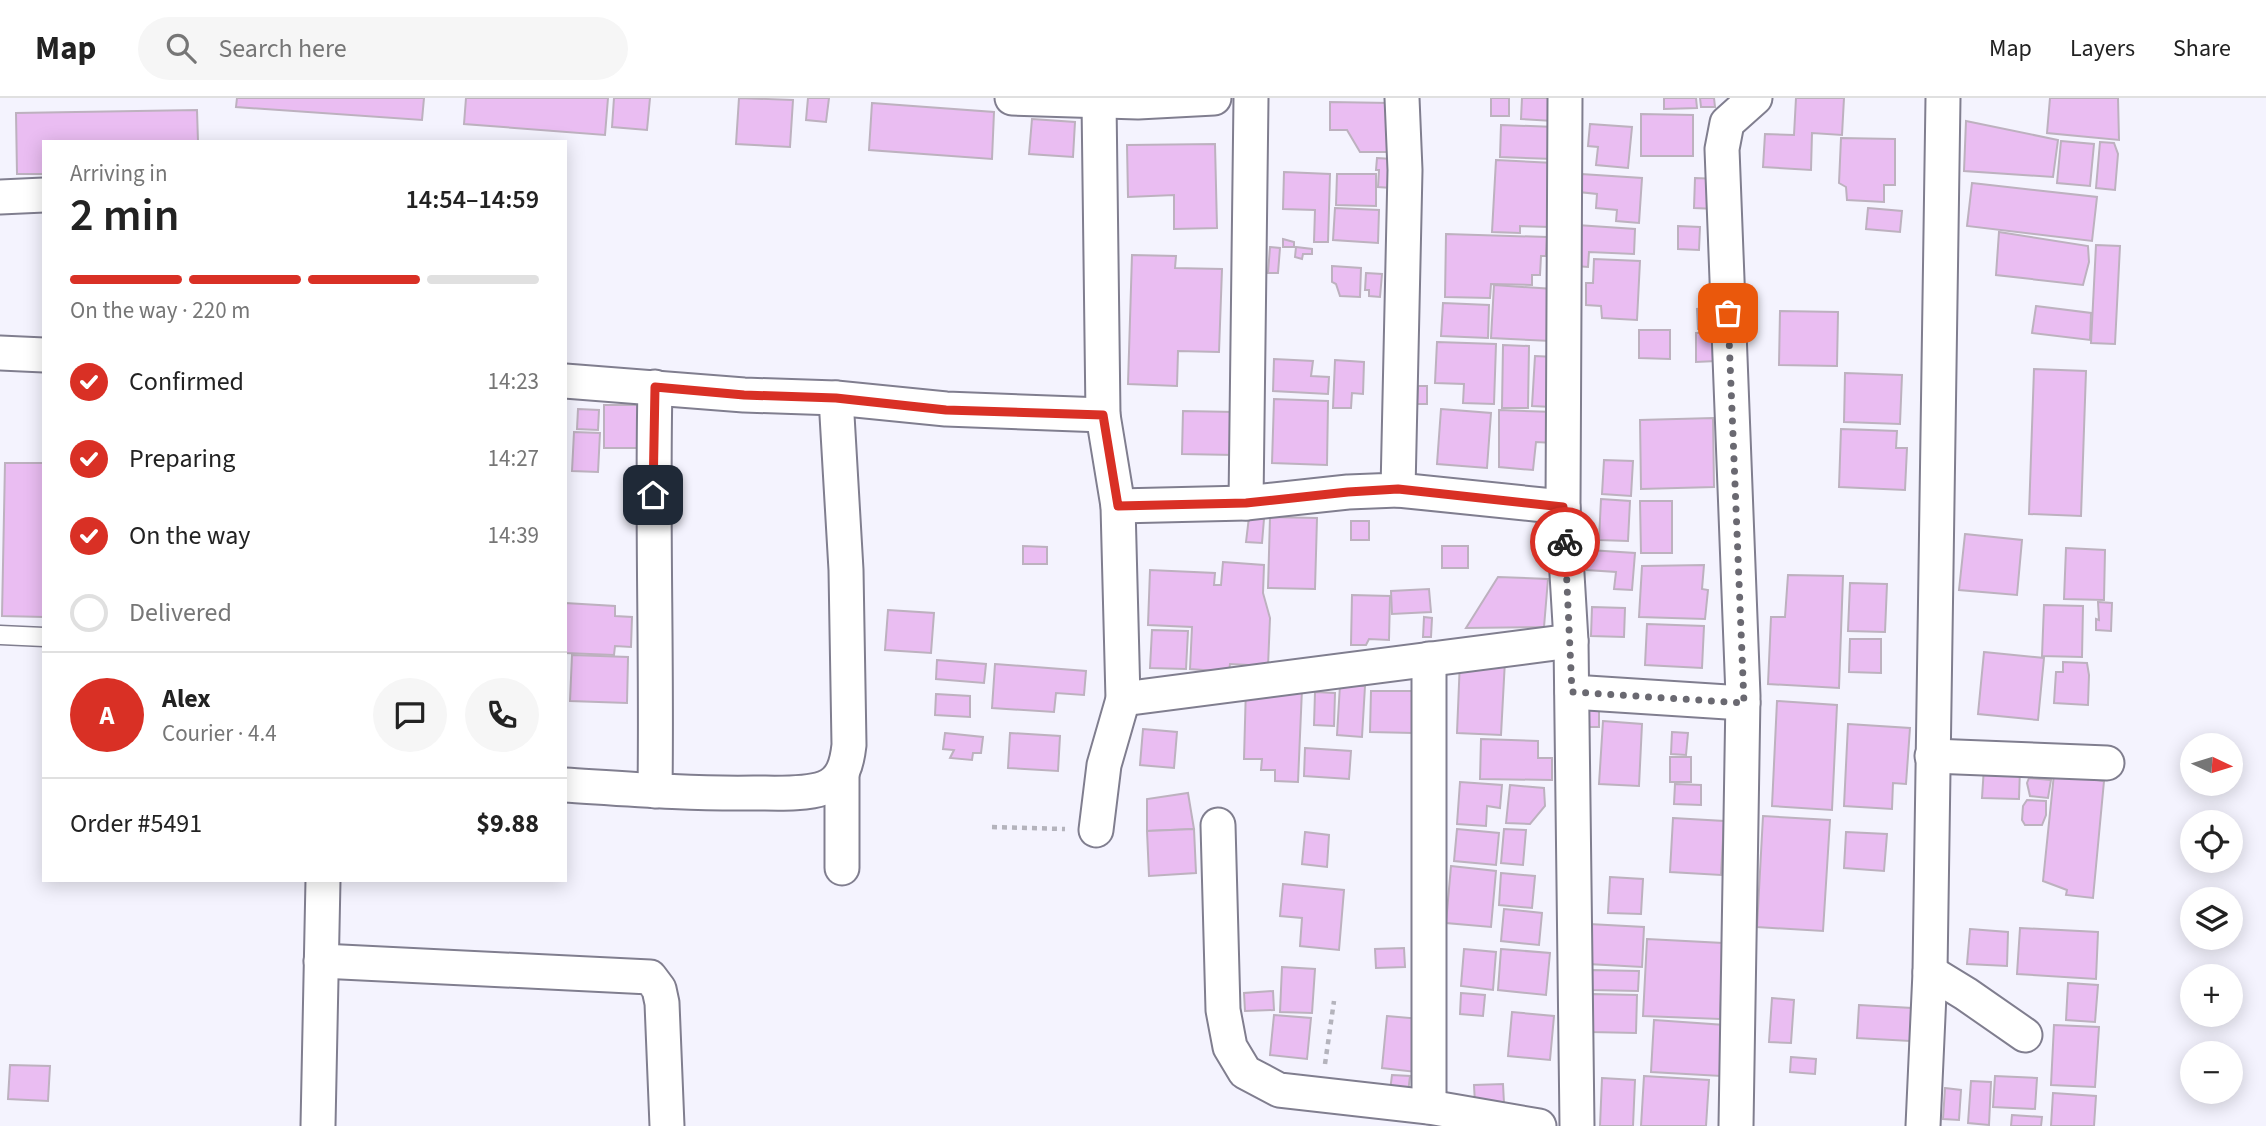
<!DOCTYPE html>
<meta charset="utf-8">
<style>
:root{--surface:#fff;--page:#f6f6f6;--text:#222;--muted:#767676;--line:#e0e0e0;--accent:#d93025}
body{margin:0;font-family:"Source Sans 3",sans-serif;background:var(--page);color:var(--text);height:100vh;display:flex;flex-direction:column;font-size:26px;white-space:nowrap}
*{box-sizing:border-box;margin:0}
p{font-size:23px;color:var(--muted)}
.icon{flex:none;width:38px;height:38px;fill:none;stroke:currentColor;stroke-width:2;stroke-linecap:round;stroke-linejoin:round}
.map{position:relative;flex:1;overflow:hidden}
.sheet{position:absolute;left:42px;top:42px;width:525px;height:742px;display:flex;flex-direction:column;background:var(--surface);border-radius:0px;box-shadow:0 4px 18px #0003}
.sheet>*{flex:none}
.needle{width:46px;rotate:94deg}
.fabs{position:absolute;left:2180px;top:635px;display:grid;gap:14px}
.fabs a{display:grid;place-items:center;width:63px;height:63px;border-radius:50%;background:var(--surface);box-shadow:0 4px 18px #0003;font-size:35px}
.pin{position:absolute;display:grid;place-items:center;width:60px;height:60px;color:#fff;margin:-30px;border-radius:14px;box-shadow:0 4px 10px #0006}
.courier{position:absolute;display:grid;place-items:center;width:70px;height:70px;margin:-35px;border:5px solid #d93025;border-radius:50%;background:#fff;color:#222;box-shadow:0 2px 9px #0007}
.overview em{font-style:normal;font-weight:600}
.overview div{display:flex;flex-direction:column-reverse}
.overview{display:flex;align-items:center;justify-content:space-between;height:119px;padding:0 28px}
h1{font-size:46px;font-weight:600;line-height:52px}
.bar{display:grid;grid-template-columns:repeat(4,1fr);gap:10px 7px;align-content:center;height:84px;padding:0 28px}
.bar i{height:9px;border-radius:5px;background:var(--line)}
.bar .active{background:var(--accent)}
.bar p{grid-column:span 4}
.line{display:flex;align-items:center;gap:18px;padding:0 28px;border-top:2px solid var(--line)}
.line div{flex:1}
.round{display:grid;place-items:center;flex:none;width:74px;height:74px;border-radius:37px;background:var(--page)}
ol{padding:0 28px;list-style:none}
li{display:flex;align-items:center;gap:21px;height:77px}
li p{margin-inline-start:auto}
li .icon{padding:7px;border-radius:50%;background:var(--accent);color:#fff;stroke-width:4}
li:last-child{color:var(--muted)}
li i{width:38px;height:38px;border:4px solid var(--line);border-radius:50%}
header{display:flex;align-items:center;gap:42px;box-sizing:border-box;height:98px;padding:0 35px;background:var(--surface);border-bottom:2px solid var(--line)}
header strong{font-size:33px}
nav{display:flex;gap:38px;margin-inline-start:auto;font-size:24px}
.search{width:490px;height:63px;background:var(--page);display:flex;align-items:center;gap:18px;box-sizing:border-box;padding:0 24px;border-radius:38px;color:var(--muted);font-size:26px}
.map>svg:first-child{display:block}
</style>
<header>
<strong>Map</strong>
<div class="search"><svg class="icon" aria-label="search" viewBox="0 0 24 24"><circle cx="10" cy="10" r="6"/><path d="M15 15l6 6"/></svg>Search here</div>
<nav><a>Map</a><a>Layers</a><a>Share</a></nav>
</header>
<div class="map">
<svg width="2266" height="1028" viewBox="0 0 2266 1028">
<rect width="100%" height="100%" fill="#f4f3fe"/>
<g fill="#eabdf2" stroke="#bdb1bf" stroke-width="2">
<polygon points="237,0 424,0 422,22 236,9"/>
<polygon points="466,0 608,0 605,37 464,26"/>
<polygon points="614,0 650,0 647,32 612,29"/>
<polygon points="739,0 793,2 790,49 736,46"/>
<polygon points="808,0 829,0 826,24 806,22"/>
<rect x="1491" y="0" width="18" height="18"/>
<polygon points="1522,0 1554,0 1553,23 1521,21"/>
<polygon points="1664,0 1696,0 1697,10 1664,11"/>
<polygon points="1700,0 1714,0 1715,9 1701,9"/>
<polygon points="1796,0 1844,0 1842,37 1812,35 1811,72 1763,69 1765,36 1794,37"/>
<polygon points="2050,0 2118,0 2119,42 2047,35"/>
<polygon points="1330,4 1390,5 1388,54 1360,54 1347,32 1330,32"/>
<polygon points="872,5 994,14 992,61 869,52"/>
<polygon points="197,12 198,44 44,44 44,76 17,76 16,15"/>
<polygon points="1641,16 1693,17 1693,58 1641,58"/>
<polygon points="1032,21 1075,24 1073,59 1029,56"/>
<polygon points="1966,23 2058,42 2053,79 1964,73"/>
<polygon points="1590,26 1632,29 1628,70 1596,67 1598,49 1588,48"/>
<polygon points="1501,27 1555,29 1553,61 1500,59"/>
<polygon points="1841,40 1895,41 1895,87 1884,87 1884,104 1847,102 1846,89 1839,85"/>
<polygon points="2061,43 2094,46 2090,88 2057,85"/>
<polygon points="2100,44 2114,45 2118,56 2115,92 2096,90"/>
<polygon points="1215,46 1217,130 1174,131 1174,97 1128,99 1127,47"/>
<polygon points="1377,60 1392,61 1391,90 1378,89 1379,72 1376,72"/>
<polygon points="1496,62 1554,65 1550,129 1520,128 1520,135 1492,134"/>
<polygon points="1284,74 1330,76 1328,144 1314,144 1315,112 1283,111"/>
<polygon points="1337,76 1376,76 1376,108 1336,107"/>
<polygon points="1581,76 1642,80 1639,125 1616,123 1617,112 1596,110 1597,96 1579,94"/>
<polygon points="1695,80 1718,81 1717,111 1694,110"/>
<polygon points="1972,85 2097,99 2092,143 1967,128"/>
<polygon points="1335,110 1379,112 1378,145 1333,142"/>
<polygon points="1868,110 1902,113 1900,134 1866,131"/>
<polygon points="1577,127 1635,131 1634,156 1589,154 1588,169 1575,168"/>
<polygon points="1678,128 1700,129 1699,152 1678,151"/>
<polygon points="1999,134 2088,148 2089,164 2083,187 1996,177"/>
<polygon points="1446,136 1547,139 1546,158 1541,158 1540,177 1532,177 1532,187 1491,186 1490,200 1445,199"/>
<polygon points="1283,141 1294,144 1294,149 1283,149"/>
<polygon points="2096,147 2120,148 2115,246 2091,245"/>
<polygon points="1270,149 1280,150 1278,175 1268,175"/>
<polygon points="1296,149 1312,151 1312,156 1303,156 1302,161 1295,159"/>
<polygon points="1132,157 1176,158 1175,170 1222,171 1219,254 1178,253 1177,288 1128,286"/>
<polygon points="1594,161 1640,163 1637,222 1602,220 1601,208 1586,207 1586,185 1593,185"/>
<polygon points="1332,168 1361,170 1360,199 1340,198 1336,186 1332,184"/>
<polygon points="1366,175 1382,176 1380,199 1369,198 1369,192 1365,192"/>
<polygon points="1494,187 1554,191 1551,243 1491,240"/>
<polygon points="1443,205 1489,207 1488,240 1441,238"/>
<polygon points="2036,208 2091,215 2090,242 2032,235"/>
<polygon points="1714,209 1715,229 1698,231 1697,211"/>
<polygon points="1780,213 1838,214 1837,268 1779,267"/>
<polygon points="1639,232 1670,232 1670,261 1639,260"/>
<polygon points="1715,234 1716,263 1696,264 1696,235"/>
<polygon points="1437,244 1496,246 1494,306 1463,305 1464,286 1435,285"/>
<polygon points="1503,247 1529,248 1528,310 1502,310"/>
<polygon points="1535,258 1555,259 1552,309 1532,308"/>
<polygon points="1274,261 1313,263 1311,278 1329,279 1328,296 1273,293"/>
<polygon points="1335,262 1364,264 1363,296 1352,295 1351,310 1333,310"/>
<polygon points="2034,271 2086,273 2081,418 2029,416"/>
<polygon points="1845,275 1902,277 1900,326 1844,324"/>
<polygon points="1418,288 1427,288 1427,306 1417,306"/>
<polygon points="1274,301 1328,303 1327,367 1272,365"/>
<polygon points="604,307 641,307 642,350 604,350"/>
<polygon points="578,311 599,312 598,332 577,331"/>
<polygon points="1441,311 1491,315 1487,370 1437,366"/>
<polygon points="1499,312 1554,314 1553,345 1536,344 1533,372 1499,369"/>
<polygon points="1183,313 1235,314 1234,357 1182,356"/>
<polygon points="1713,320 1714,389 1641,391 1640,322"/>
<polygon points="1841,331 1897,333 1896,350 1907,350 1905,392 1839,389"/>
<polygon points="574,334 600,335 598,374 572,373"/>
<polygon points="1604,362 1633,363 1631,398 1602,396"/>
<polygon points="5,365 44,365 44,519 2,518"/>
<polygon points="1601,401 1630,403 1628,443 1599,442"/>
<polygon points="1640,403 1672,403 1672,455 1641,455"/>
<polygon points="1249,419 1264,421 1262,445 1246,444"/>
<polygon points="1270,419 1317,420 1315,491 1268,490"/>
<rect x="1351" y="423" width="18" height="19"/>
<polygon points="1965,436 2022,442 2017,497 1959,492"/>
<polygon points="1023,448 1047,449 1047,466 1023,466"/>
<rect x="1442" y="448" width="26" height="22"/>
<polygon points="2066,450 2105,452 2104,502 2064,501"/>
<polygon points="1589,452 1635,455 1632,492 1614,491 1616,474 1587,472"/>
<polygon points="1223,464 1264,467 1263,495 1270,520 1268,568 1230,566 1229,574 1190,571 1192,529 1148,527 1150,472 1215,475 1214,487 1221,487"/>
<polygon points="1704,467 1702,491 1708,492 1705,521 1639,519 1642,468"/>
<polygon points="1788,477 1843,478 1839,590 1768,586 1771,519 1785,519"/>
<polygon points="1498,479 1548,481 1544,529 1466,530"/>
<polygon points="1850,485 1887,486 1885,534 1848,533"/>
<polygon points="1429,491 1431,514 1392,516 1391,493"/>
<polygon points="1352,497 1390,498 1389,542 1369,541 1366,547 1351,547"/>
<polygon points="2098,504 2112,505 2111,533 2096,532 2096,521 2099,522"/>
<polygon points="565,505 615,508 615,518 632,519 631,549 615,548 614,557 565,555"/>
<polygon points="2044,507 2083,508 2082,559 2042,558"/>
<polygon points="1592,509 1625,510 1624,539 1591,538"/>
<polygon points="888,512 934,515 931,555 885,552"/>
<polygon points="1424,519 1432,520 1431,539 1423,539"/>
<polygon points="1647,526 1704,528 1702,570 1645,567"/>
<polygon points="1152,532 1188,533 1186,571 1150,570"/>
<polygon points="1850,541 1881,541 1881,575 1849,574"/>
<polygon points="1984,554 2044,560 2038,622 1978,616"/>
<polygon points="572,557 628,559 627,605 570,603"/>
<polygon points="937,562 986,566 984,585 936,581"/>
<polygon points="1460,562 1505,562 1501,637 1457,635"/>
<polygon points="2063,564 2087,565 2089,577 2088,607 2054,605 2056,574 2063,574"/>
<polygon points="995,566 1086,573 1084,597 1056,595 1054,614 992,610"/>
<polygon points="1340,587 1365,588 1362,639 1337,637"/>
<polygon points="1246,588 1302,591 1298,684 1275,683 1275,672 1261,672 1262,661 1244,661"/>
<polygon points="1371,593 1414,593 1413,635 1370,634"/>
<polygon points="1315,594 1335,595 1334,628 1314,627"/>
<polygon points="936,596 970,598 970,619 935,617"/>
<polygon points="1777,603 1837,607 1832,712 1772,708"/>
<polygon points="1588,609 1599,610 1599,629 1588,629"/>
<polygon points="1603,623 1642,626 1639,688 1599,686"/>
<polygon points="1848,626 1910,630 1906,686 1893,685 1892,711 1844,708"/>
<polygon points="1143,631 1177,634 1174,670 1140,667"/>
<polygon points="1672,634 1688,635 1686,657 1671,656"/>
<polygon points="945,635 983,639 981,655 973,655 972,662 950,660 954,652 943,651"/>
<polygon points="1010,635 1060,638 1058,673 1008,670"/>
<polygon points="1481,641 1538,643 1538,660 1552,660 1552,682 1480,681"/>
<polygon points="1305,650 1351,653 1349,681 1304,678"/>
<rect x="1670" y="659" width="21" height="25"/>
<polygon points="1984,669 2020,671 2019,701 1982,700"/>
<polygon points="2054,676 2104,683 2093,800 2066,797 2067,792 2043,783"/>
<polygon points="2029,680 2051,682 2048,700 2030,698 2027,685"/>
<polygon points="1460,684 1502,687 1500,710 1487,708 1486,728 1457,726"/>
<polygon points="1675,686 1701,687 1701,707 1674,706"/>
<polygon points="1510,687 1544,690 1545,708 1530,726 1506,725"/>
<polygon points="1188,695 1194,731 1147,733 1147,701"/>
<polygon points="2027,702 2046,703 2046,717 2042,727 2025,727 2022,722 2023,708"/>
<polygon points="1763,718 1830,722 1823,833 1757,829"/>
<polygon points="1673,720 1724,723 1721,777 1670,774"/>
<polygon points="1194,731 1196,775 1149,778 1147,733"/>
<polygon points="1457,731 1499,735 1496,767 1454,763"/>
<polygon points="1504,731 1526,732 1523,767 1501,765"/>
<polygon points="1305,734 1329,737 1327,769 1302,766"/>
<polygon points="1846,734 1887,736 1884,773 1844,770"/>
<polygon points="1451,768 1496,773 1491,829 1446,825"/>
<polygon points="1501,775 1535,778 1532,810 1499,807"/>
<polygon points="1610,779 1643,781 1641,816 1608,815"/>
<polygon points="1283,786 1344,792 1339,852 1300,848 1302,820 1280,818"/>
<polygon points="1504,811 1542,815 1539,847 1501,843"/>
<polygon points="1589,826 1644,829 1642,869 1588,866"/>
<polygon points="2020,830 2098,834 2096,881 2017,876"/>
<polygon points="1970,831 2008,834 2007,868 1967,866"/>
<polygon points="1647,841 1723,845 1720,921 1643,918"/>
<polygon points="1404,850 1405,869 1376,870 1375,851"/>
<polygon points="1464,851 1496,854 1493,892 1461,888"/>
<polygon points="1501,851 1550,855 1546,897 1498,892"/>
<polygon points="1282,869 1315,871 1312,915 1280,914"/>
<polygon points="1591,872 1639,873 1638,893 1591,892"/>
<polygon points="2068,885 2098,887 2095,924 2066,922"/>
<polygon points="1273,893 1274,912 1245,913 1244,895"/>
<polygon points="1461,895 1485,897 1483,918 1460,916"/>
<polygon points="1592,896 1637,897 1636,935 1591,934"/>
<polygon points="1772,900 1794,902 1791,945 1769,944"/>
<polygon points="1859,907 1912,910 1910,943 1857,940"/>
<polygon points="1512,914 1554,918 1550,962 1508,958"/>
<polygon points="1274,917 1311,920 1307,961 1270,957"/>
<polygon points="1387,918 1421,921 1416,974 1382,970"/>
<polygon points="1654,922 1725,927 1721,978 1651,974"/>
<polygon points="2054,927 2099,929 2095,989 2051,987"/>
<polygon points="1791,959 1816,961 1815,976 1790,974"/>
<polygon points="10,967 50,968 48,1003 8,1001"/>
<polygon points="1392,977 1410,978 1408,995 1390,993"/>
<polygon points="1644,978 1709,982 1706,1028 1641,1028"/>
<polygon points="1995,978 2037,980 2035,1011 1993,1009"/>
<polygon points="1602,980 1635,982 1633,1028 1600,1028"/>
<polygon points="1971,983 1991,984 1989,1027 1968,1025"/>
<polygon points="1503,986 1504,1005 1475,1006 1474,987"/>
<polygon points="1945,990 1961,992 1959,1022 1943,1021"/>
<polygon points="2053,995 2096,998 2094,1028 2051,1028"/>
<polygon points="2012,1017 2042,1019 2041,1028 2011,1028"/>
</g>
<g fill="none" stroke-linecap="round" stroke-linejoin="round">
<defs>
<polyline id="service" points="0,537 44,539"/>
<g id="minor">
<polyline points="1012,0 1138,4 1214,0"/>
<polyline points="1565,0 1563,409 1571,543 1577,1028"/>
<polyline points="0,99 44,97"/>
<polyline points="0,255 44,257"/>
<polyline points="565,283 744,297 836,300 946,311 1103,317"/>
<polyline points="1398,392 1563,409"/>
<polyline points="1246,405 1251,0"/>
<polyline points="1118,408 1246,405 1348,394 1398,392 1405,72 1402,0"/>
<polyline points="1572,594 1743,605"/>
<polyline points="1123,601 1571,543"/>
<polyline points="1932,658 2107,665"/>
<polyline points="842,678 842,770"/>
<path d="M565,687C628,691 691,696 754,695C774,695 805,697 824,690C843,683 847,665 849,647L846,472L836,300"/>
<path d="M655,693C657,558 652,424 655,289"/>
<polyline points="1218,727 1223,912 1230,949 1245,974 1279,992 1429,1009 1539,1028"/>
<polyline points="1096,732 1104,667 1123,601 1118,408 1103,317 1099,3"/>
<polyline points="321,863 650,879 659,891 662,905 667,1028"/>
<polyline points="1930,874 1966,896 2025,937"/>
<polyline points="1429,1009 1429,561"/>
<polyline points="318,1028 323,782"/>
<polyline points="1736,1028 1743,598 1722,51 1727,25 1755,0"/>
<polyline points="1923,1028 1930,874 1943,0"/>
</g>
</defs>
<use href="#service" stroke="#807e8f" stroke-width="21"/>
<use href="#minor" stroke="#807e8f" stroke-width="37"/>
<g stroke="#b4b3bc" stroke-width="4.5" stroke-dasharray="5 5" stroke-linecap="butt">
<polyline points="992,729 1065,731"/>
<polyline points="1325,966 1334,903"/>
</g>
<use href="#service" stroke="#fff" stroke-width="18"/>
<use href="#minor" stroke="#fff" stroke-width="33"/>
</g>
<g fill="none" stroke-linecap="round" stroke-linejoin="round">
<polyline stroke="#6a6971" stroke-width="7" stroke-dasharray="0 12.6" points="1565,444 1572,594 1744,605 1728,215"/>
<polyline stroke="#d93025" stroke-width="9" points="653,397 655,289 744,297 836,300 946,312 1103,317 1118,408 1246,405 1348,394 1398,391 1563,409 1565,444"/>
</g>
</svg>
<div class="fabs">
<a><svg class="needle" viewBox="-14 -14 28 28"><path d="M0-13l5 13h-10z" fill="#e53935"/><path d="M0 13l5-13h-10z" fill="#767676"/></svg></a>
<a><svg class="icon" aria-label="locate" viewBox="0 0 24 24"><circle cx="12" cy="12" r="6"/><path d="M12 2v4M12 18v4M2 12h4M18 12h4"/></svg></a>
<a><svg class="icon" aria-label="layers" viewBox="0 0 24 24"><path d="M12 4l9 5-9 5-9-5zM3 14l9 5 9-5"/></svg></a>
<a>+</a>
<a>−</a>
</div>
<div class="pin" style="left:1728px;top:215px;background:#ea580c"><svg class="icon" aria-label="bag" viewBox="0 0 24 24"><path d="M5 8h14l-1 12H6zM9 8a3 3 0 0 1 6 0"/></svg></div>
<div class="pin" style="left:653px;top:397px;background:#1f2937"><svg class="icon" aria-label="home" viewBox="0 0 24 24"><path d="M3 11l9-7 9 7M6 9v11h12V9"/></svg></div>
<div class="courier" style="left:1565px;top:444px"><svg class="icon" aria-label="bike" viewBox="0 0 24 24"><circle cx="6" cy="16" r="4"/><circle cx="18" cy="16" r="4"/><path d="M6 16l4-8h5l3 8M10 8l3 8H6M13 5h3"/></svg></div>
<section class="sheet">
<div class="overview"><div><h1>2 min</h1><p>Arriving in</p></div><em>14:54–14:59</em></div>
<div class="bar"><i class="active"></i><i class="active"></i><i class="active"></i><i></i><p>On the way · 220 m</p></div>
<ol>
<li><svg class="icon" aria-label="check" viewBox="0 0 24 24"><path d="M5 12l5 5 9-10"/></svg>Confirmed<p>14:23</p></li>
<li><svg class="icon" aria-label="check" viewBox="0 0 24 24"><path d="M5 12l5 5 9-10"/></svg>Preparing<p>14:27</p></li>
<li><svg class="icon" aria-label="check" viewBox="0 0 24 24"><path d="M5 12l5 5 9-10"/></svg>On the way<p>14:39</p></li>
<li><i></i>Delivered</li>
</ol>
<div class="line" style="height:126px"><b class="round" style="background:var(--accent);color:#fff">A</b><div><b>Alex</b><p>Courier · 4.4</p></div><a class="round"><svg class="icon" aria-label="chat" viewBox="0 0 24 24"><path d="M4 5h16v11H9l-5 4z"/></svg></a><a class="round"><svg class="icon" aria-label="phone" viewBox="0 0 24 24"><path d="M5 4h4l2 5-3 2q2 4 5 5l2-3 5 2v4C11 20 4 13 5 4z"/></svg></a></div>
<div class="line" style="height:91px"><div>Order #5491</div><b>$9.88</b></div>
</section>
</div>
